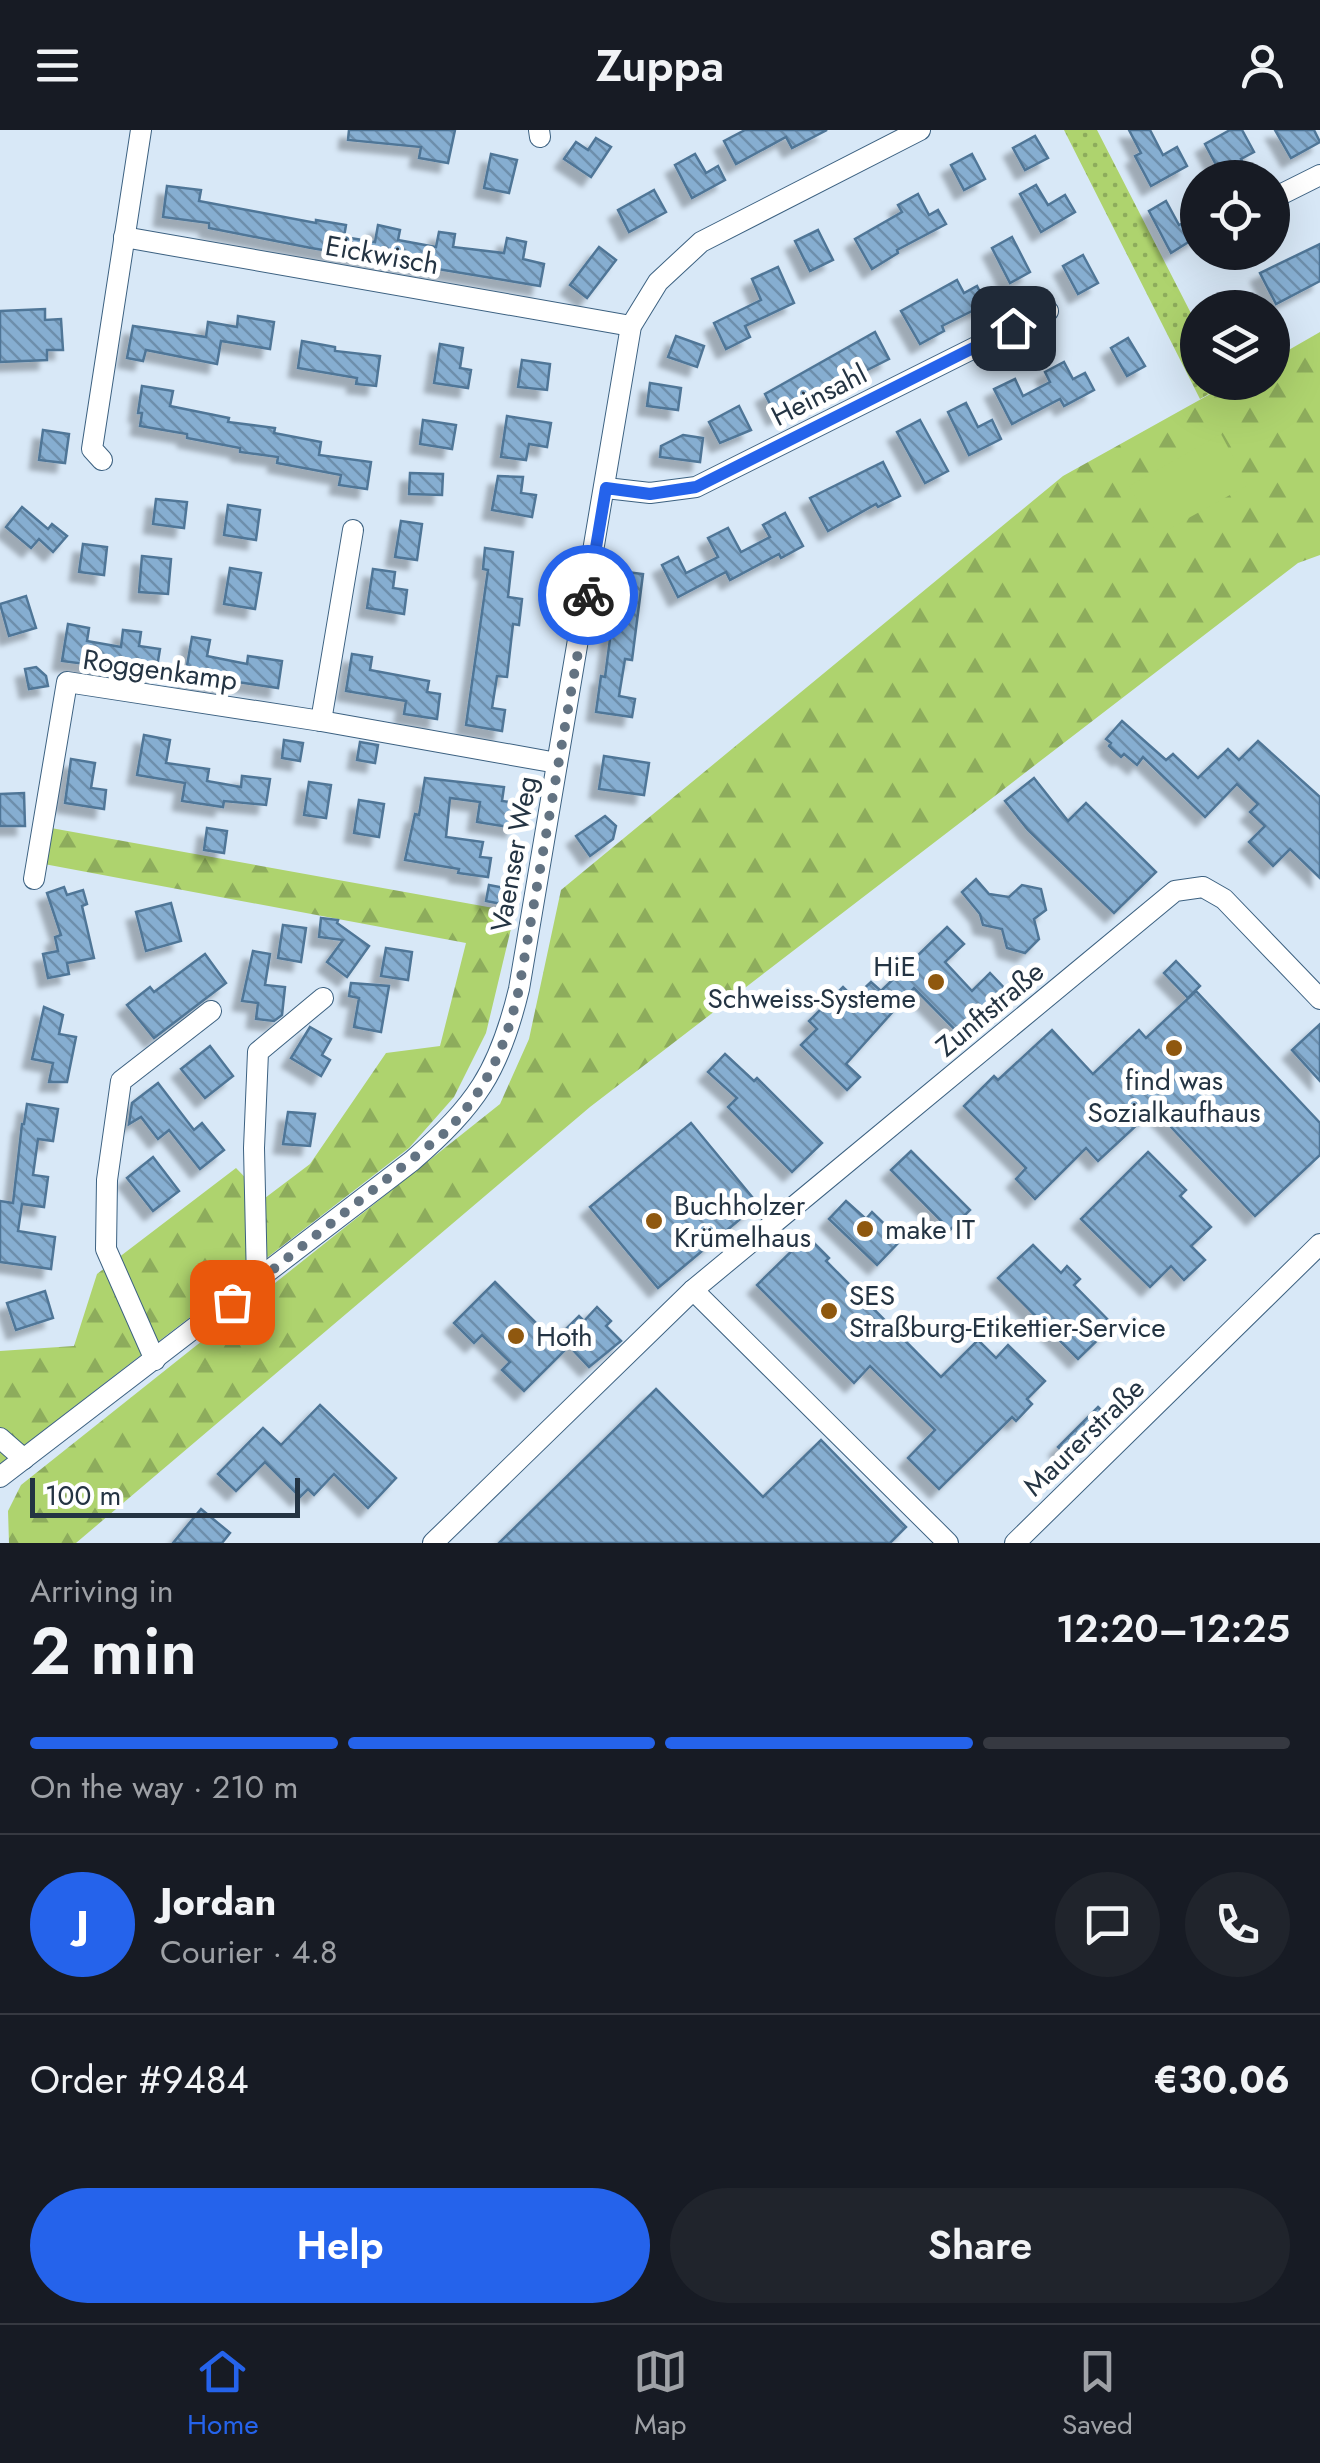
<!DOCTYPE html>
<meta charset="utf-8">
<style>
:root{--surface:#171b24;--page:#20242c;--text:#f1f3f6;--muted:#9ea1a6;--line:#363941;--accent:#2563eb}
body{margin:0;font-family:Jost,sans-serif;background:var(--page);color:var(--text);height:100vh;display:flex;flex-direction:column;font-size:38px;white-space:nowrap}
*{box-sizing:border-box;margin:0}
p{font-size:32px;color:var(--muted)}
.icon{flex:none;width:55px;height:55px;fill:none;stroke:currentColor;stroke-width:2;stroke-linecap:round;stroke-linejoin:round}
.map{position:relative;height:1413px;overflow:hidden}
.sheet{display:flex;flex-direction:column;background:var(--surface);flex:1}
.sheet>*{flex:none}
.tools{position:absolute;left:1180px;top:30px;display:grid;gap:20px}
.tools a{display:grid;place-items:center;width:110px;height:110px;border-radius:50%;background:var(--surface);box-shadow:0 10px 40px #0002;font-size:50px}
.scale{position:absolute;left:30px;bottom:25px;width:270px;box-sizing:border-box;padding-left:10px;border:5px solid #243443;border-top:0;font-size:28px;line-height:35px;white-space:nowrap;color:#243443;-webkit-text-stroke:8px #fff;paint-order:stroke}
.pin{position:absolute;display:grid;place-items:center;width:85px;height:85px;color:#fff;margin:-42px;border-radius:20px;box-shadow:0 5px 15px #0006}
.courier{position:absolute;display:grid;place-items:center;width:100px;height:100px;margin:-50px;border:8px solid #2563eb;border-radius:50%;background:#fff;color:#222;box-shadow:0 2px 12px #0007}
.overview em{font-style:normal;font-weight:600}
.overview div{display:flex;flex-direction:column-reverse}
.overview{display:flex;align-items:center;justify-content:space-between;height:170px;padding:0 30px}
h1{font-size:65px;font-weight:600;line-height:75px}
.bar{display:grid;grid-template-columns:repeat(4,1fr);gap:15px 10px;align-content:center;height:120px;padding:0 30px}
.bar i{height:12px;border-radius:8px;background:var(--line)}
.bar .active{background:var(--accent)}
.bar p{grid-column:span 4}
.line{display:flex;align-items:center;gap:25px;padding:0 30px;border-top:2px solid var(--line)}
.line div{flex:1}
.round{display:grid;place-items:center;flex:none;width:105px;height:105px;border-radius:52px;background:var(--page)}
.button{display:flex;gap:20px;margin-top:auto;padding:20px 30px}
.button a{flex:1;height:115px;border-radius:60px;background:var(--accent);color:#fff;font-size:40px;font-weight:600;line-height:115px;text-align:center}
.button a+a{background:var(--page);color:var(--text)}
header{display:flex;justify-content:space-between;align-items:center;height:130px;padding:0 30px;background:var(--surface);font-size:45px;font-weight:600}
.menu{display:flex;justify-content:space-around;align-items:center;height:140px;border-top:2px solid var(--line);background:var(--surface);font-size:28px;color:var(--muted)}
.menu a{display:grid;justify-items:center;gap:5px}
.menu .active{color:var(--accent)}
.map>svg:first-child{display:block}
</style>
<header><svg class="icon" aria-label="menu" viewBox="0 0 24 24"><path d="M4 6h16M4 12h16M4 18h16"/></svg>Zuppa<svg class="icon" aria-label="person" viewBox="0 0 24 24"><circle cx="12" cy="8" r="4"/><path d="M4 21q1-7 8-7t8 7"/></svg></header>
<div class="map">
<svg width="1320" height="1413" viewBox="0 0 1320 1413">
<defs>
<pattern id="grass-dots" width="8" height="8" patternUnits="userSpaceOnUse" patternTransform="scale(2.5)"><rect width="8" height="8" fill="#aed36e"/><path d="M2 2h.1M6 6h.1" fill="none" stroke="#8dac5c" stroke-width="1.8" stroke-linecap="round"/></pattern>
<pattern id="forest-firs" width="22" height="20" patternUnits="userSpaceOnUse" patternTransform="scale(2.5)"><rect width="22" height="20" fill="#aed36e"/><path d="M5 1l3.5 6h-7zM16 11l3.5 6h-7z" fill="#8dac5c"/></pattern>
<pattern id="building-back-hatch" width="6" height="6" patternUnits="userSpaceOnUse" patternTransform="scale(2.5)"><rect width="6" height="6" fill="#86aed1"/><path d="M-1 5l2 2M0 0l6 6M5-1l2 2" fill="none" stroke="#6d8eab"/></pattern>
<filter id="shadow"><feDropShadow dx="-9" dy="9" stdDeviation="2.5" flood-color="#0004"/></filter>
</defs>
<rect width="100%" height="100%" fill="#d8e8f7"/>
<polygon fill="url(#grass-dots)" points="1064,0 1097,0 1197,195 1198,252 1229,253 1200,269"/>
<g fill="url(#forest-firs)">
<polygon points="1320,202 1320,425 1298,433 590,977 76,1413 9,1413 8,1381 21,1355 500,974 529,909 561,760 1063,346 1230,253 1272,252 1273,229"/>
<polygon points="51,698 515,782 486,903 454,967 409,1018 0,1334 0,1221 74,1216 97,1144 236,1038 265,1068 310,1034 386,923 440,916 466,813 44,734"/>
</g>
<polygon fill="#aed36e" points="1221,304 1248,355 1158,405 1129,356"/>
<g fill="url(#building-back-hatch)" stroke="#507697" stroke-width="2.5" filter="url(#shadow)">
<polygon points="349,0 455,0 448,33 419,28 421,17 348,10"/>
<polygon points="745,0 827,0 792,18 786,7 736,34 724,11"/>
<polygon points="1129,0 1150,0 1163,25 1177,17 1187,36 1151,56 1135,26 1141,23"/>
<polygon points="1230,0 1242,0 1254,22 1241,29 1247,40 1232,48 1223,48 1205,14"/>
<polygon points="1275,0 1314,0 1320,12 1291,28"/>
<polygon points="1035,6 1048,28 1025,40 1013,18"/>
<polygon points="596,8 611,17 591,47 564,29 576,12 588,20"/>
<polygon points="491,24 517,30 509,63 484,58"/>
<polygon points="695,24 706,43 718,36 725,50 692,68 675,35"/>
<polygon points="972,24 985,49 964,60 951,35"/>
<polygon points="1036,55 1048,75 1065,65 1075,82 1041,102 1020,64"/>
<polygon points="167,56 201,60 199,71 316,93 316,90 346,95 344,107 375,112 378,95 400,100 398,110 436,117 439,102 455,104 453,117 504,123 507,108 526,112 523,129 544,134 540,156 311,118 209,98 209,93 163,87"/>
<polygon points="654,60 666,82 629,102 618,80"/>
<polygon points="918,64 929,85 938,80 946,94 897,120 898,123 872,139 855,109 902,82 898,75"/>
<polygon points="1166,71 1179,95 1189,90 1198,106 1171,123 1149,81"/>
<polygon points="818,100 833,130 810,141 795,111"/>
<polygon points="1012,107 1030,142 1010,153 992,118"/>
<polygon points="1320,114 1320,151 1276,174 1260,143"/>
<polygon points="599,117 616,130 587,168 570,155"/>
<polygon points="1083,125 1098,153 1078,164 1063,136"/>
<polygon points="778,137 794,173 745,196 750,207 726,219 714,193 761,170 752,149"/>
<polygon points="957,150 964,163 977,156 986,174 942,196 944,201 920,214 901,181"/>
<polygon points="45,179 45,190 61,189 63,220 47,220 47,230 0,232 0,181"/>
<polygon points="238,186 274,192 270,219 221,211 217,234 146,220 143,231 127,228 133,196 206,207 208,192 237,197"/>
<polygon points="875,202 889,229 776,286 765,264"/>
<polygon points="676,206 704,216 697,237 668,227"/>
<polygon points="1128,208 1145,236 1127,246 1111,218"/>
<polygon points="302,211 335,217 335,221 380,226 376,256 356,254 357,248 298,238"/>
<polygon points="440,214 463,218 460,238 471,240 468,258 434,253"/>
<polygon points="522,230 550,234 547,260 518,257"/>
<polygon points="1064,232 1073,249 1085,243 1094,260 1064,276 1060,269 1012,294 994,259 1015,249 1023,266 1050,252 1045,242"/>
<polygon points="650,253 681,258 678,280 647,276"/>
<polygon points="142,256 173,261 170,276 229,288 228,292 275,298 274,303 321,312 319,325 371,332 367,359 339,355 341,345 277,333 278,327 240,322 240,318 187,308 187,304 140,296 142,283 138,283"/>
<polygon points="966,273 978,297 992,290 1001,309 969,325 948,282"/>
<polygon points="739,276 751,300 720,313 709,292"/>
<polygon points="507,286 551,293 547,317 529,314 526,330 501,327"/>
<polygon points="423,290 456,295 452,319 420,314"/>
<polygon points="920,290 948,341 925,353 897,302"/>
<polygon points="43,300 69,304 65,333 39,330"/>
<polygon points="683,305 703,308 700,332 660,327 661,316"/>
<polygon points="883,332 900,366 878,377 876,374 828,401 810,368"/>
<polygon points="410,343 443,344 442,365 409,364"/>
<polygon points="498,346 523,347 521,363 536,365 532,387 492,380"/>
<polygon points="156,369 187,372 184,398 153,394"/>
<polygon points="228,375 260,380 256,410 224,405"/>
<polygon points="22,377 48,399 52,394 67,406 53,422 39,409 31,418 6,397"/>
<polygon points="785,383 803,416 781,428 779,424 730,450 726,442 678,467 662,435 678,427 686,443 718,427 708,408 728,398 741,422 770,407 763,395"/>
<polygon points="401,391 422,394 417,430 395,427"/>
<polygon points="83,414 107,417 104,445 79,442"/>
<polygon points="485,418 513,422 508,467 522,469 519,495 513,494 507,547 497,546 492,578 505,580 502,601 466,595 488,440 483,439"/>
<polygon points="142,426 171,429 168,464 139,462"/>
<polygon points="230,438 261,443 255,479 224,474"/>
<polygon points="373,439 395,442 393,458 407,460 404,484 367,478"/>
<polygon points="619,441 643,444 632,530 625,529 619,566 635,569 632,587 596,582 601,546 605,547"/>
<polygon points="26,466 36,498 9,506 0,474"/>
<polygon points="68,494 89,498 87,511 121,517 123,500 141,502 139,516 160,519 156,543 62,531"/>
<polygon points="192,507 210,510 207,526 247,534 248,526 282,531 278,558 224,550 224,554 185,547"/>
<polygon points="352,524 372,527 370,540 429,551 427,562 440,564 437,589 404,584 406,571 346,561"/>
<polygon points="36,537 46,546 48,556 29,559 25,539"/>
<polygon points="1122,591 1166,630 1173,624 1198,648 1228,619 1239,630 1258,611 1320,667 1320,748 1290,719 1273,736 1249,712 1265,696 1250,682 1258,674 1237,654 1205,687 1143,627 1137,635 1124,624 1121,627 1109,616 1111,613 1106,609"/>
<polygon points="144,605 170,610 166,633 209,639 207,651 241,657 242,646 270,649 266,675 224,671 223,677 182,671 185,653 137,645"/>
<polygon points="284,610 303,613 300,631 282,628"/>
<polygon points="360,612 378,615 375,633 357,630"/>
<polygon points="604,626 649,633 644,665 599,659"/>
<polygon points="71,629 95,633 91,658 106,660 104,679 65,673"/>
<polygon points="425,648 504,657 502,671 518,673 515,698 477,692 480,672 450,668 446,707 483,712 480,727 491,728 488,747 458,743 459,739 405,730 415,684 419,685"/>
<polygon points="1034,648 1068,691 1086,673 1156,742 1114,783 1028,700 1005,671"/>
<polygon points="309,652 331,655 326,688 304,685"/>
<polygon points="24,663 25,696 0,696 0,664"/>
<polygon points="359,670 384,674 379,707 354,703"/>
<polygon points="605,686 616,696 613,709 590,726 576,706"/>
<polygon points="207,698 227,701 224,723 204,720"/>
<polygon points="976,749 989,764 1009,767 1022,755 1041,759 1046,780 1034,789 1039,809 1025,823 1007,818 1002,799 983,795 980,784 962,762"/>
<polygon points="489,755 515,760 512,776 486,771"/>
<polygon points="64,757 67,765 83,760 87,774 82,776 94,828 67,833 69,844 48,848 43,824 58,821 55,807 61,805 47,763"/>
<polygon points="171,773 181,811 146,821 136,782"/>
<polygon points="321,788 338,790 337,793 369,816 347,847 327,832 343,810 319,807"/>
<polygon points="283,795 306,798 301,832 278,828"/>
<polygon points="947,797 964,814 945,832 972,861 990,843 1010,864 964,909 914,858 846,934 860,947 847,960 801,915 817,899 809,891 843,857 854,868 871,852 881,861"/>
<polygon points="386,818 412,822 408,850 381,846"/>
<polygon points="253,821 270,824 265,855 285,857 282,885 274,891 256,889 258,873 242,871"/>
<polygon points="205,824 226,853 154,908 127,875 150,857 154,862"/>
<polygon points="1176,831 1200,856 1188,868 1164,843"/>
<polygon points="351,853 389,856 381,902 354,897 359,868 349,866"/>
<polygon points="1196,861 1320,993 1320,1025 1255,1086 1154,979 1098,1031 1086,1018 1035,1069 1016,1049 1026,1038 964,976 994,946 998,950 1052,900 1093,944 1139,900 1146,908"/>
<polygon points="44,877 63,885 59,904 76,907 67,952 49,952 53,933 32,929"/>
<polygon points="1320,894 1320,951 1292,920"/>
<polygon points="310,897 331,909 322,925 330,930 321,946 291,928"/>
<polygon points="210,916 233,946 205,968 181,939"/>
<polygon points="725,924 754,951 757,948 822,1013 792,1042 728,977 737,968 708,942"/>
<polygon points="158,953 194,1000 202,993 224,1020 200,1039 169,1000 158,1009 141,987 129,994 132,973"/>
<polygon points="27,974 58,979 53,1011 38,1009 33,1045 48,1047 44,1077 22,1074 18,1101 55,1107 51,1139 0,1132 0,1071 13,1073 22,994 24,994"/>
<polygon points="288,982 315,984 310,1016 283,1014"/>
<polygon points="691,993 758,1074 658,1158 590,1077"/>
<polygon points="911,1021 970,1080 950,1100 891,1040"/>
<polygon points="1148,1022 1186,1060 1180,1066 1211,1097 1191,1116 1205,1130 1184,1150 1171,1136 1150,1157 1081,1089"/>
<polygon points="153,1027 179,1061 153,1081 127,1048"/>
<polygon points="846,1071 866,1089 872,1082 901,1110 877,1135 829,1089"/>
<polygon points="807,1106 829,1128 826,1131 941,1247 978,1210 996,1228 1008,1215 1045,1251 1027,1269 1032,1274 1016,1291 1012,1287 939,1359 908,1328 935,1300 870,1236 854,1253 757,1155"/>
<polygon points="1033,1115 1061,1143 1067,1136 1080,1149 1074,1155 1113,1195 1078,1229 998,1148"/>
<polygon points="495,1152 554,1211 579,1186 584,1191 597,1177 611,1191 606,1196 621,1211 589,1237 569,1216 524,1261 502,1240 510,1232 482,1205 474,1213 454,1193"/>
<polygon points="45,1161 53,1188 16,1200 7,1173"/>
<polygon points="656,1259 763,1367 821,1310 906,1397 890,1413 499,1413"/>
<polygon points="320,1275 396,1348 368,1378 334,1344 314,1365 308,1359 300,1367 265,1332 236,1361 218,1344 263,1298 281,1315"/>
<polygon points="1098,1277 1108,1287 1068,1327 1058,1317"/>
<polygon points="201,1379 230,1403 222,1413 173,1413"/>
</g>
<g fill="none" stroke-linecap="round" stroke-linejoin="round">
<defs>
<g id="minor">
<polyline points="539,0 540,7"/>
<polyline points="1272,69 1320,45"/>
<polyline points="124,107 631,196"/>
<polyline points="102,330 92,319 141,0"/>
<polyline points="606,358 650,363 696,357 1048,181"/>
<polyline points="321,591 353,400"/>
<polyline points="34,749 67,552 321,591 557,633"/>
<polyline points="257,1152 254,1018 258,922 323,868"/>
<polyline points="155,1230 106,1119 107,1050 121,951 211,881"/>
<polyline points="0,1308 24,1329"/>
<path d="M0,1347L412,1031C476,975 499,942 519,859L631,196L658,152L701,112L920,0"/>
<polyline points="433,1413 693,1160"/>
<polyline points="948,1413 693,1160 1175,761 1203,757 1224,769 1320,869"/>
<polyline points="1015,1413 1320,1114"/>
</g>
</defs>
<use href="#minor" stroke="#3c6181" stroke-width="22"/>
<use href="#minor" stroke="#fff" stroke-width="20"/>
</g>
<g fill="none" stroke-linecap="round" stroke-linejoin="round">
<path stroke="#637382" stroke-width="10" stroke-dasharray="0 18" d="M232,1172L446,1002C488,957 505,919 519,859L588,465"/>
<polyline stroke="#2563eb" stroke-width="12" points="588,465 606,358 650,364 696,357 1013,198"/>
</g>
<g fill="#8f580f" stroke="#fff" stroke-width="4">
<circle cx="936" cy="852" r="10"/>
<circle cx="1174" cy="918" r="10"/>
<circle cx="654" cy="1091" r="10"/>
<circle cx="865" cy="1099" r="10"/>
<circle cx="829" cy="1181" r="10"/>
<circle cx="516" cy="1206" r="10"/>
</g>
<g text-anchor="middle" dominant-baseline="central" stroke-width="10" stroke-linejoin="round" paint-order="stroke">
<g font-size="28" fill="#243443" stroke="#fff">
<text transform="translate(382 125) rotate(10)">Eickwisch</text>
<text transform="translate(819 265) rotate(-27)">Heinsahl</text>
<text transform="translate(160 540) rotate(8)">Roggenkamp</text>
<text transform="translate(514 724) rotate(-80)">Vaenser Weg</text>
<text transform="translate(990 879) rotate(-40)">Zunftstraße</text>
<text transform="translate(1084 1307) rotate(-44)">Maurerstraße</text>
</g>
<g font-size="28" fill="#243443" stroke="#fff" text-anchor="start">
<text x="916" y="836" text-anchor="end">HiE<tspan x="916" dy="32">Schweiss-Systeme</tspan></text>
<text x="1174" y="950" text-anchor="middle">find was<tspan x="1174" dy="32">Sozialkaufhaus</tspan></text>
<text x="674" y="1075">Buchholzer<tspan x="674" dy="32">Krümelhaus</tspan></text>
<text x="885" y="1099">make IT</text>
<text x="849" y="1165">SES<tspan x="849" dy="32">Straßburg-Etikettier-Service</tspan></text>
<text x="536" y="1206">Hoth</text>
</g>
</g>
</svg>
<div class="tools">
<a><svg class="icon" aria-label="locate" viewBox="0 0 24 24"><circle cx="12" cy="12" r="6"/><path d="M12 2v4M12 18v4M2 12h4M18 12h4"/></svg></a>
<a><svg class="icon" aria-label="layers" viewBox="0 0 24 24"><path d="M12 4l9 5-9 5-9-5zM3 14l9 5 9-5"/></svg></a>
</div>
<div class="scale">100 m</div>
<div class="pin" style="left:232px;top:1172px;background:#ea580c"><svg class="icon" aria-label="bag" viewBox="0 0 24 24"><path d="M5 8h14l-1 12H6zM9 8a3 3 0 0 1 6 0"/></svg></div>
<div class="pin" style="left:1013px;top:198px;background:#1f2937"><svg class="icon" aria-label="home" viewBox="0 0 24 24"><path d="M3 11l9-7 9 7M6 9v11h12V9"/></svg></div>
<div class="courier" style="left:588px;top:465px"><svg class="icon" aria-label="bike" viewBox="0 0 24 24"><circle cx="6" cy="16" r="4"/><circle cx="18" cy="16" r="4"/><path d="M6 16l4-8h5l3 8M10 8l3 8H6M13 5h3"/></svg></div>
</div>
<section class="sheet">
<div class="overview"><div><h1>2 min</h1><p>Arriving in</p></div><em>12:20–12:25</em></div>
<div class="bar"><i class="active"></i><i class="active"></i><i class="active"></i><i></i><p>On the way · 210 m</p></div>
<div class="line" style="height:180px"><b class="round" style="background:var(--accent);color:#fff">J</b><div><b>Jordan</b><p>Courier · 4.8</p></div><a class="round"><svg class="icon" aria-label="chat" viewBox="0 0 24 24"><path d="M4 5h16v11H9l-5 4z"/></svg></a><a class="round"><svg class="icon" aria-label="phone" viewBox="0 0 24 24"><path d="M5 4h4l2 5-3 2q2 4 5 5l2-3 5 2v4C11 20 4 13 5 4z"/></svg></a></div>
<div class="line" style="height:130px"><div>Order #9484</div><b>€30.06</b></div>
<div class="button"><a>Help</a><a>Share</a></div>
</section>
<nav class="menu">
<a class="active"><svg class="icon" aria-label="home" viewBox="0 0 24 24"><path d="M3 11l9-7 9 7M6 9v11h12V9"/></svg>Home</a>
<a><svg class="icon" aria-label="map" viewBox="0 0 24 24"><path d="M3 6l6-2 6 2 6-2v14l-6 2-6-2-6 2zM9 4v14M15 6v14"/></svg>Map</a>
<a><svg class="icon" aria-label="saved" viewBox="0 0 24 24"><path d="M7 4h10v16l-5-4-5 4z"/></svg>Saved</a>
</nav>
